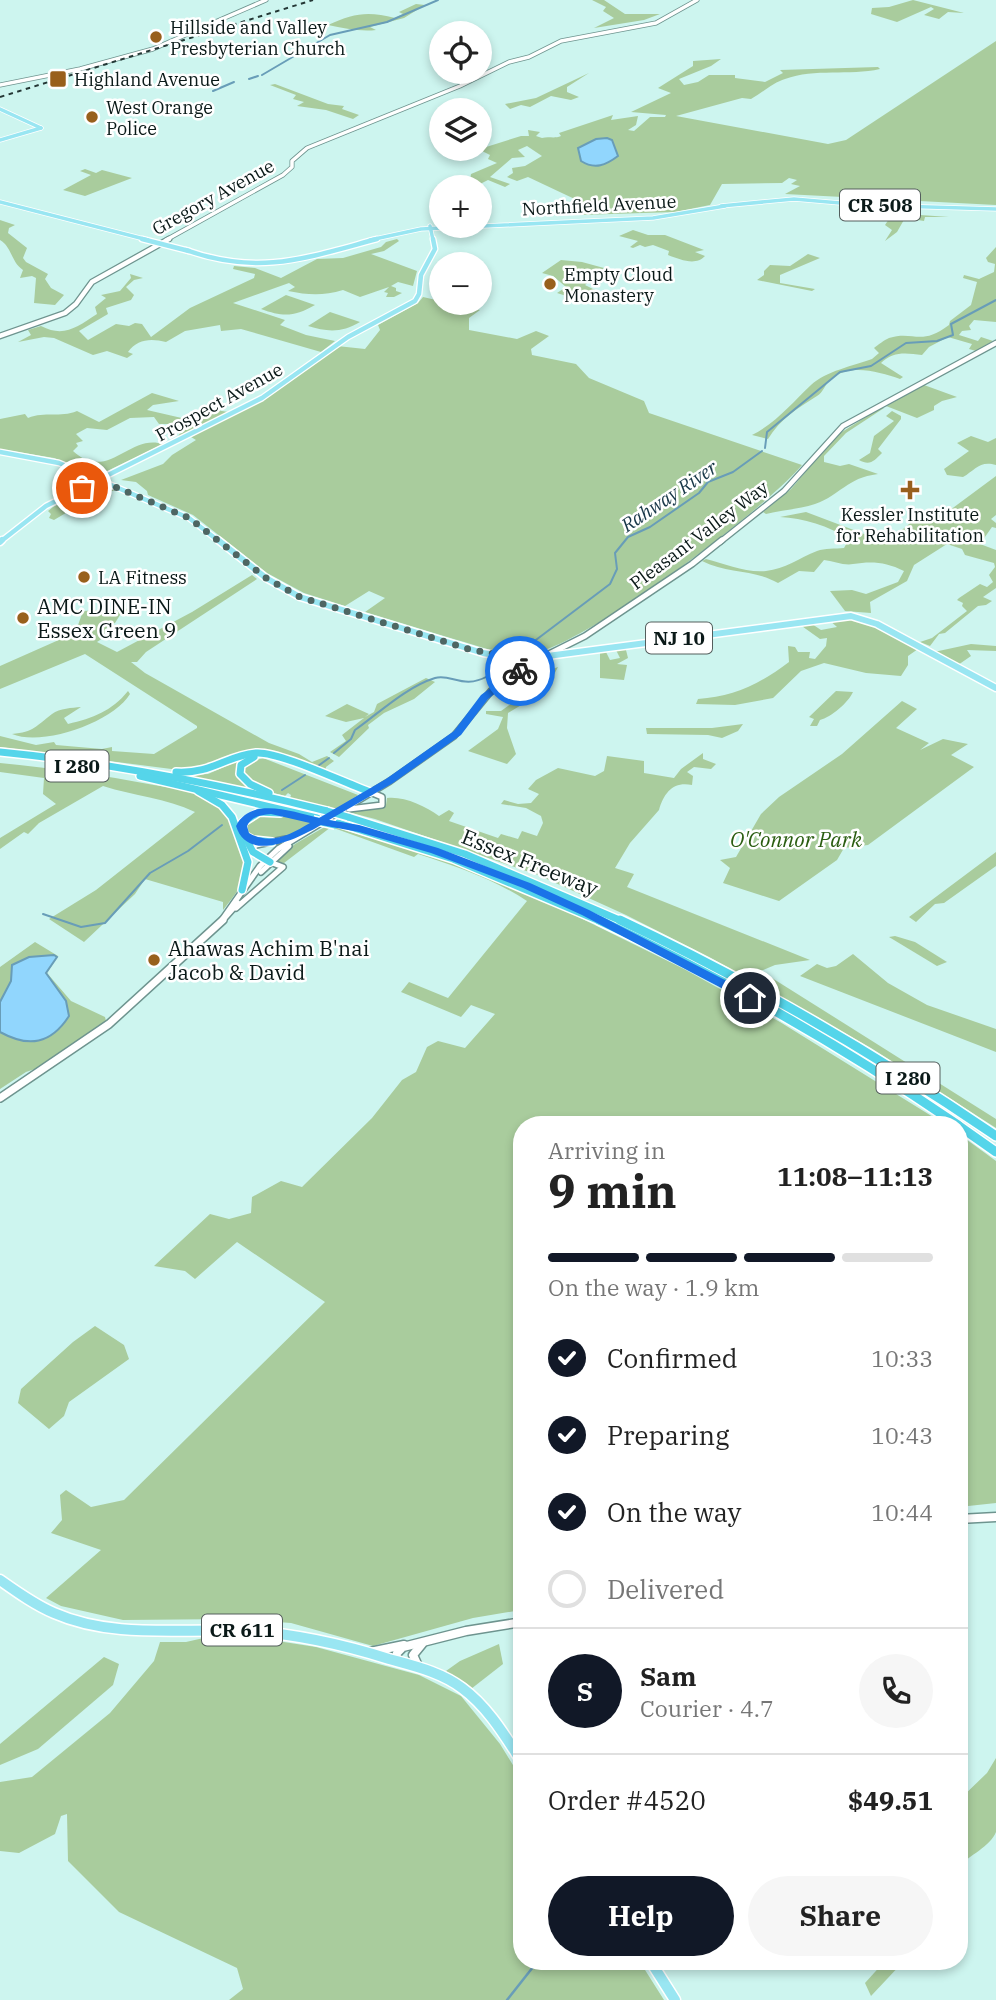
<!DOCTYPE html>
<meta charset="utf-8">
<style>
:root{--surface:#fff;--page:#f6f6f6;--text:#222;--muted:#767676;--line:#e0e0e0;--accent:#111827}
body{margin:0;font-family:"IBM Plex Serif",serif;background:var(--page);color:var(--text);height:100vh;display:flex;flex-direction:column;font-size:26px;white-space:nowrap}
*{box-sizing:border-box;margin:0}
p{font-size:23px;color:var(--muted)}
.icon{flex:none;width:38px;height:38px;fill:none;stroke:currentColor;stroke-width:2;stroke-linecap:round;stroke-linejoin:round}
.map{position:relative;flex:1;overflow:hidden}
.sheet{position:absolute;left:513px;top:1116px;width:455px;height:854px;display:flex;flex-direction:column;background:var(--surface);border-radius:28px;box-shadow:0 4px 10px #0003}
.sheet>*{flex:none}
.tools{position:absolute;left:429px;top:21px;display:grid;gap:14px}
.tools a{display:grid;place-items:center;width:63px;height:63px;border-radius:50%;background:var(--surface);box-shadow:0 4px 10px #0003;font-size:35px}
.pin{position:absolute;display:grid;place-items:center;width:60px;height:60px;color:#fff;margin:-30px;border:4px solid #fff;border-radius:50%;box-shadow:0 2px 7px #0007}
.courier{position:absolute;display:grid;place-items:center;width:70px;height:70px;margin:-35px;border:5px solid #1a73e8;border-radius:50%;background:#fff;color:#222;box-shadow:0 2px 9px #0007}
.summary em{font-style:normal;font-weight:700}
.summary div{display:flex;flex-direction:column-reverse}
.summary{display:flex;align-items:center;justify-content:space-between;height:119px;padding:0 35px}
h1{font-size:46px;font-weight:700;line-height:52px}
.bar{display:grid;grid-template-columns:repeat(4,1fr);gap:10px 7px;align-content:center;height:84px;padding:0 35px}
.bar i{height:9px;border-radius:5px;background:var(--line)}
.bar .current{background:var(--accent)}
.bar p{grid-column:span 4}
.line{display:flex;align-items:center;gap:18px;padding:0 35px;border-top:2px solid var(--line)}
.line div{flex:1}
.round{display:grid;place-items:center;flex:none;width:74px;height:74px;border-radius:37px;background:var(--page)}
ol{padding:0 35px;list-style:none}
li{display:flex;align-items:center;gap:21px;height:77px}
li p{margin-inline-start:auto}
li .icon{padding:7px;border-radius:50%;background:var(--accent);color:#fff;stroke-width:4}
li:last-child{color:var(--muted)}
li i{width:38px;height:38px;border:4px solid var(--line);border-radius:50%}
.cta{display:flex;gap:14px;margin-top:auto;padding:14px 35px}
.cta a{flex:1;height:80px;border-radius:42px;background:var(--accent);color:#fff;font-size:28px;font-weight:700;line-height:80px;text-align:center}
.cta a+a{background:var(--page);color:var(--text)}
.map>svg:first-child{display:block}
</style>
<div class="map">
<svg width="996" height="2000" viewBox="0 0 996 2000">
<rect width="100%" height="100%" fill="#cdf5ef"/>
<g fill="#a9cc9d">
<polygon points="592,0 604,0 625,14 660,14 644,20 594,28 614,18 603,11 606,7"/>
<polygon points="913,0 964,13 948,12 939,19 924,15 934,9 931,7 897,22 871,14 872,8 889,7"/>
<path d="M416,4L425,5L404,18L370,27L376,30C360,32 344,28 328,25C354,13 368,11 395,18L403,14L399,12Z"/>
<path d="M996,41V205L785,194L800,186L791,184L797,180L789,178L782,183L722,184L710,205L675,212L580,215L573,212L582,206L581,202L528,177L517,181L507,177L513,173L512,168L525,166L542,156L527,146L518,150L525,157L512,158L490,177L510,184L505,187L488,180L474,187H454L470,181L471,174L497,163L488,159L490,155L482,151L483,148L521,136H529L528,130L540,132L536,136L542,138C549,136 554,139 561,136L559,133L613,115L611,120L638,116L636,125L628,130L634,131L650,117H665L666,115L631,112L671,93L658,88L693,66V61L721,59L711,66L679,79L684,85L698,82L709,75H735V78L765,82L783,73L780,70L878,67L880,69C849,76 815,68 785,79C774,82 762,93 751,99L742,98L676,116L828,144L846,140Z"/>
<polygon points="589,73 567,87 567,92 579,97 571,100 551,96 530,107 521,105 510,109 505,104 536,98"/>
<polygon points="275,84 328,104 344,106 342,109 359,115 353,119 326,110 297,106 304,102 293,99 296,95 270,85"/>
<polygon points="85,169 96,173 102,170 132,178 85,196 63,190 91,175 80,171"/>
<polygon points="849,207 902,207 906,214 949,217 925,217 924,221 905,218 897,232 885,241 892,230 885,225 889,219 877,221"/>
<path d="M0,220L15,225L9,228L8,233L27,248L23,258L26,262L48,274L45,279L51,288L64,295L55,305L34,303L36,278L32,276L20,278L23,270C11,262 12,247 0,240Z"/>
<path d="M633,230L648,235H665L704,250L695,252L705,256C696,266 681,260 668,255L669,251L653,245L645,247L640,245L633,248L630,247L638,241L619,236Z"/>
<path d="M397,239L399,241L384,251L371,254L417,271L413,286L398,282L391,286L396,288V291L402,293L394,297H386L388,293L384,292L389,287L360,297L343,290C323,296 308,295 288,291L295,287L289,283L233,303L285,320L280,325L306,335L335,341L321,352L241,329L221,331L220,325L185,331L166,342C151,338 137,339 128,352L133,354L127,358L107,351L93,355L54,338L44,337L18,342L31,335L28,330L41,326C64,338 77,327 97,314L95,307L106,298L101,295L120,291L131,278L130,274L143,278L134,280L126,287L134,295L131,300L106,308L108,314L79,331L88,340L116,324L129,326L135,323L142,324L151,337L190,308L254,278L255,274L233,269L234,266L255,268L281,278L317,259L343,258L381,247L386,242Z"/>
<path d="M996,247V322L974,320L969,326L971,330L962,331L959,335L978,341L981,337L993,341L976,351L969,349L972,344L948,337L929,347L922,355C906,353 893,351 881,363L903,377L900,379C879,372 850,363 831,379C825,384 823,393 817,396C798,408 780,419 768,439L752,435C777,422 791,404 811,385C826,371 853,366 872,359L879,353L874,348C878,345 884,340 889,338C914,330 920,347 949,325L950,321L971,305L977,282L963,278L964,275L979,279L994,272L995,264L988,262L986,258Z"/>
<polygon points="808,254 820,258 780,275 780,283 815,289 812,291 757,280 764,275 764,271 770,265 790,266"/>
<polygon points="561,260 582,262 604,268 585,285 599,292 579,300 557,293 566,287 553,276 542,273"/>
<path d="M286,295L315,305C294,317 283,317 261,309Z"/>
<path d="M423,297L480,310L469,318V330L517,339L536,331L549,336L531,349L532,355L576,364L589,378L644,401L649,413L802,465C768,507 574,655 524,655C502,655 478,646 457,640C426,631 396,621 365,612L385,598L369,591L345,606L304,593L267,573L193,515L148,495L147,491L136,482L121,480L163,464L172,455L196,440L191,437L270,395L337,346L365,349L380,330L378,325L418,303Z"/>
<path d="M330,312L360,322C342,333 327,332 308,326Z"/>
<polygon points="924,385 957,397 942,401 934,406 934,410 917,418 886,406"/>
<path d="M152,393L179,401L153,405L147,410L199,422L216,410L228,412L178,437L182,429L176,424H159L154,417L130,418L107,430L87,428L76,434L83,441L76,443L78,446L73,451C108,483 129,433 163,444L99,475L54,458L0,449V419L25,414L28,418C45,411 60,418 77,411L99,422Z"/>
<path d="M882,407L884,408L846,433L824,456V462L840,466L849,464L878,474C846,478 841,495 815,504C800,509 782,510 766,514L763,512L791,489L837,435Z"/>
<path d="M892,411L901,416V419L878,449L882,453C874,461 870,466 859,460L870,453L874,436L894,421L886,416Z"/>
<path d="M971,436L988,442L996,438V465C980,460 975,470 963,477L947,475L944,469L969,451L957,443Z"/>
<path d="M996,476V515L991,519L996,523V528L992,527L980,544L996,550V588L983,597L992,601L986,605L978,606L945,633L939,634L930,646L920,642L932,638L967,611L962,606L963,603L957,600L959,598L980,584L987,587L993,582L989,575L995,567L994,563L965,555L962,549L947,544L914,565L907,581L870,602L871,613L845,611L830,591L852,590L866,594L898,582L904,571C886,562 872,561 853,564C845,566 833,561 824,560L814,572L799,571L778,583C754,569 728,574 702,561L706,559C725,564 746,573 766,571C785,569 799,558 817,551C825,548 835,549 844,548L849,539C829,526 803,518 780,517L806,512L888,543C904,529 920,508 942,516Z"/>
<path d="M98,484L115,491C99,491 95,485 79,497L86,501L54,520L49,518L51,514L48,511L53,507Z"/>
<polygon points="252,575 257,579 146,652 137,662 131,662 145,673 269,743 299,754 312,762 327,756 334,761 326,767 325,772 262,749 251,750 187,771 0,747 0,736 36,745 54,742 56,745 102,749 112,747 112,751 154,754 197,728 197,726 85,654 0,689 0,666 70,635 77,628 83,611 138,608 131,614 120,615 115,623 108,625 103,638 97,642 117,652 192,612"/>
<path d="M843,617L870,623L918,649L908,656V665L901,676L866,673L824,663L801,671L773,698L735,705L696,704L698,699C733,697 760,684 789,662L788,646L795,647L798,652H810L809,658L815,659L826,646L827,638L820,639L799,624L809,622L821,630L837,627L828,619Z"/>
<polygon points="971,644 996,646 996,651 967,650 971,656 958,665 934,652"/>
<polygon points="630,647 626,650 628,658 617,664 627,665 624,680 600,678 600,652 606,652 610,660 620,658 616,650"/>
<polygon points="558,667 543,695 530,696 528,701 508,713 507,728 516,754 507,764 468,751 498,729 503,717 486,714 486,711 501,711 523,695 522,682 526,677 546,677 550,670"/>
<polygon points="426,678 435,682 414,699 384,713 368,725 369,728 339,757 330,752 346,741 342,735 364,718 346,722 325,716 347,704 369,714 365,717 374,712 377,704"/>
<path d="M128,691L130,694C113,722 43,747 12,734C34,732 36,726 52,714C60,708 72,708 81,707L64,718L68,724C93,718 112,711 128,691Z"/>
<path d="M836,691L853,692C848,703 831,717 820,720L817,726H810L814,719L809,717Z"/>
<polygon points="902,701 917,709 896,728 929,743 920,750 943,739 968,744 951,755 974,767 868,845 844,848 837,860 779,901 723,883 730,868 720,860 736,857 761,814 779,797 842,754"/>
<polygon points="743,724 738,731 722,738 708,735 647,734 646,728 712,728"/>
<path d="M703,753V759L716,764L711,769L694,767L687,772L693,776L692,785C674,781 664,792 659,810L630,843L615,868L634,874L627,887L810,960L775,965L761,971L996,1119V1128L871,1048L711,958L626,915L538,875L375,819L348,812L382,808L386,805L387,798C404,796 425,806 439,816L449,810L454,813L449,821L498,838L501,834L518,839L522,831L537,836L543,823L541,816L526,808L501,804L504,800L518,804L531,803L539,794L528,789L536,780L558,768L595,776L604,771L607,756L644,761V773L674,778L681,769Z"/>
<polygon points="254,754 237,771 239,778 251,789 185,775 208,774"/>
<path d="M263,758L358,795L336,810L290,798L291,795L288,793L285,796C267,791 250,787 241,770L244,764Z"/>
<path d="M0,763C52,768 102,775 154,785C174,788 197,791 215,802C229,811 234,828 239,843C251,875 243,885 223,910V902L145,879L135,894L84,942L49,919L96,890L195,812C166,798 134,796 103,786L39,823L28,834L24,832L0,849V838L56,804L43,794L44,778L0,772Z"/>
<path d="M274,813L315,822C288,836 275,848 246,833L244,825L254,815Z"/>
<path d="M328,825L444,860L548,902L684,969L780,1022L946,1125H522L521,1610L473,1618L373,1646L291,1623L235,1619L123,1620L61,1606L46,1598L101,1550L51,1533L62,1520L60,1495L66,1490L91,1507L124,1500L325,1302L237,1242L195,1279L185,1271L154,1266L210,1214L229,1219L251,1213L252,1197L281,1181L302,1187L372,1118L402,1080L416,1072L427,1047L438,1041L465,1048L495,1014L471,1005L461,1017L401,992L409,982L448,998L527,901C494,879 455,866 418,854L414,857L331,827L284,863L276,862L277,859L295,844Z"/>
<polygon points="996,852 996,866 944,903 935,904 916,922 909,917"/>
<polygon points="895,936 915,942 947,962 937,966 889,937"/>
<polygon points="35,942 58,956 47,973 71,1001 105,1017 106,1021 41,1067 26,1072 0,1089 0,967"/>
<polygon points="853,954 888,983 927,1005 996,1029 996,1052 800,976 817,964 827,968 836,966"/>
<polygon points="959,1134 996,1161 996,1503 959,1507"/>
<polygon points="95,1326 124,1345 129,1359 69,1402 64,1416 49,1429 18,1403 21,1389 73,1342"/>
<polygon points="208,1637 271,1640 316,1647 419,1675 461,1696 500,1744 521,1778 522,1962 640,1962 664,2000 229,2000 243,1989 237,1968 119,1912 68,1861 67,1814 61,1816 55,1834 19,1853 0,1851 0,1782 32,1777 110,1713 154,1661 160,1642 186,1642"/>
<polygon points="499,1644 503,1664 471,1689 446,1671 460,1661"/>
<polygon points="104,1657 119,1664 113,1685 38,1749 0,1765 0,1744"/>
<path d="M996,1758C996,1773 996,1821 996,1832C990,1847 969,1855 959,1867V1800L987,1773Z"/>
<polygon points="884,1962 903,1962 871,1996 865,1983"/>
</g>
<g fill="#91d6fd" stroke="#689db8" stroke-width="2">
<path d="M607,138L612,140L618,156C606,165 595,170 581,161L578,148L596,139Z"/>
<path d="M54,955L57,957L46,973L66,1001L69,1016C51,1044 29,1048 0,1032V1002L11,981L12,965L29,957Z"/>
</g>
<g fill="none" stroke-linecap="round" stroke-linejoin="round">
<g stroke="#689db8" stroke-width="2">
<polyline points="262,75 330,35 387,22 438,0"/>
<polyline points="249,79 258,76"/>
<polyline points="213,91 234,82"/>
<polyline points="765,448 767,432 840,372 871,366 906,343 937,341 953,335 951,324 996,300"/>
<polyline points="516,655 610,584 617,569 615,553 628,537 650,527 699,493 708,482 733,472 762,451"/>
<polyline points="491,673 509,661"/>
<path d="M334,753L351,739L355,730C379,713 406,687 435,678C451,673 463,690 488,676"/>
<polyline points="318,766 329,758"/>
<polyline points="282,790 305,775"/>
<polyline points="43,914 81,927 105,923 150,873 188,851 222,825"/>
</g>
<polyline stroke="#689db8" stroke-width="2.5" points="507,2000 537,1962"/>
<defs>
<g id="secondary-far4">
<polyline points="0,85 80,69 153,49 266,0"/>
<polyline points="166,240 283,175 292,167 292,161 307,148 460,86 509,62 529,57 561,41 656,23 697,0"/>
</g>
<g id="secondary-far3">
<polyline points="0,336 65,313 76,304 92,282 169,239"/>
<polyline points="720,542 784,491 843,426 996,343"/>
</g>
<g id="secondary-far2">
<polyline points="349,809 382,805 382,797 370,792"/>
<polyline points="248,851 256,845 286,839"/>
<polyline points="261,872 289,846"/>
<polyline points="236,908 283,867 270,862"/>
<polyline points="222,920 260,866 278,849 390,781 454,736 491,691 527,665 585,636 692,564 722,540"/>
<polyline points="221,922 238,903"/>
</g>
<polyline id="secondary-far1" points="0,1098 109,1024 223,920"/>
<g id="secondary">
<polyline points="959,1519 996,1517"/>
<polyline points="370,1652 404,1645"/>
<polyline points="396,1661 397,1653 403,1647 466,1631 522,1622"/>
<polyline points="418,1666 413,1655 422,1644"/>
</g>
<g id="primary-far3">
<polyline points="0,109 41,128"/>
<polyline points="0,140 41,128"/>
<polyline points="0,202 148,240"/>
<polyline points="721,206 794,199 863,205 996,209"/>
<polyline points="430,226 433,240"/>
<polyline points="370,240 421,229 653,218 725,206"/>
</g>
<g id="primary-far2">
<polyline points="142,239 189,251"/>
<path d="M186,250C259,276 306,258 377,239"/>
<polyline points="0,452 59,463 189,518 220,542"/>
<polyline points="0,542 46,506 262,398 348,337 415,301 419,294 421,275 435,249 433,239"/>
</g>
<g id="primary-far1">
<polyline points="218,540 266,578 300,597 483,653 512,658 540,657 851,616 877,624 996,688"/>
<polyline points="0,542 2,540"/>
</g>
<g id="primary">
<path d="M0,1580C17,1592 35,1605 54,1613C113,1639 181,1628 243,1631C293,1633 341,1644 389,1659C414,1666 441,1672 462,1688C488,1707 505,1736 522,1762"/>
<polyline points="651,1962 675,2000"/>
</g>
<g id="highway-far1">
<path d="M0,752C111,763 219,784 327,811"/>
<polyline points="254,757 241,765 240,774 250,784 269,793"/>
<path d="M176,772C212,774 225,756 256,753C278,751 345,783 370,792"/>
<polyline points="140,776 317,818"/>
<polyline points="198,791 222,805 232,817 248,862 242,890"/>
<polyline points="348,817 465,854 624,922"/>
<polyline points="338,823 453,859 602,922"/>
<polyline points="244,835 253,852 270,862"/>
<polyline points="272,842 253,840 244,835 242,823 259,812 280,813"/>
</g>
<g id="highway">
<path d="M599,920C723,978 845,1048 958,1125"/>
<path d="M620,920C750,981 877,1055 996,1136"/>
<polyline points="959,1126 996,1152"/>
</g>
</defs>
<use href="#secondary-far4" stroke="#6e948f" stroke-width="5"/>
<use href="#secondary-far3" stroke="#6e948f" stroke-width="7"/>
<use href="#secondary-far2" stroke="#6e948f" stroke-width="8"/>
<use href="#secondary-far1" stroke="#6e948f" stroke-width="10"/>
<use href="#secondary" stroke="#6e948f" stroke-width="11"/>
<use href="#primary-far3" stroke="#fff" stroke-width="5"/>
<use href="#primary-far2" stroke="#fff" stroke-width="7"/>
<use href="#primary-far1" stroke="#fff" stroke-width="9"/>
<use href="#primary" stroke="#fff" stroke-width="13"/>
<use href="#highway-far1" stroke="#fff" stroke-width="10"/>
<use href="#highway" stroke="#fff" stroke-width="12"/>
<use href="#secondary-far4" stroke="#fff" stroke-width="3.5"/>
<use href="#secondary-far3" stroke="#fff" stroke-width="4.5"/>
<use href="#secondary-far2" stroke="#fff" stroke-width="5"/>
<use href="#secondary-far1" stroke="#fff" stroke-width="7"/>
<use href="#secondary" stroke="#fff" stroke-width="8"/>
<use href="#primary-far3" stroke="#99e6f2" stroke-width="3.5"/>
<use href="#primary-far2" stroke="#99e6f2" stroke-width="4.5"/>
<use href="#primary-far1" stroke="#99e6f2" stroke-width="6"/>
<use href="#primary" stroke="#99e6f2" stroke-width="10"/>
<use href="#highway-far1" stroke="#55d5ea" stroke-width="7"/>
<use href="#highway" stroke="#55d5ea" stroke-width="9"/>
<polyline stroke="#243735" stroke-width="2" stroke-dasharray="4.5 4.5" stroke-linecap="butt" points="0,97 313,0"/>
<defs>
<g id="highway-bridge">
<polyline points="327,811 348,817"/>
<polyline points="313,820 335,825"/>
</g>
</defs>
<use href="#highway-bridge" stroke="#fff" stroke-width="10" stroke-linecap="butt"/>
<use href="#highway-bridge" stroke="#55d5ea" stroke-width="7"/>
</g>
<path fill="#1a73e8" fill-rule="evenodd" d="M516,669L524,671L488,699L461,735L393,783L329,820L359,825L438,848L530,883L589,910L754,995V1001H746L582,915L523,888L431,853L359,832L321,825C299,838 248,864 236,826C251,796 293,812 319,818L386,779L454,731L481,695ZM271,814L310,823C291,834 271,846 249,833L247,826C251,816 261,815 271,814Z"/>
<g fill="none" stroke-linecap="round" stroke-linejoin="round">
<polyline stroke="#4e6663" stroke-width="7" stroke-dasharray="0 12.6" points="82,488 99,480 189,518 266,578 300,597 472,650 518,658 525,667 520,671"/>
</g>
<g fill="#98601c" stroke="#fff" stroke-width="2.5">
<circle cx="156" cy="37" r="7"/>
<rect x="49" y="70" width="18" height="18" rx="3.5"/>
<circle cx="92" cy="117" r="7"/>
<circle cx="550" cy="284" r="7"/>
<path d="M906.5 479.5h7v7h7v7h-7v7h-7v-7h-7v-7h7z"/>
<circle cx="84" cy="577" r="7"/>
<circle cx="23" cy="618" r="7"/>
<circle cx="154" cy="960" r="7"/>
</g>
<g text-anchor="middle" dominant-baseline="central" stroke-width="5" stroke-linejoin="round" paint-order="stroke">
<g font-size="18" fill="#0a1918" stroke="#fff" text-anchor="start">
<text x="170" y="27">Hillside and Valley<tspan x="170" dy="21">Presbyterian Church</tspan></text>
<text x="74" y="79">Highland Avenue</text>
<text x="106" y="107">West Orange<tspan x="106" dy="21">Police</tspan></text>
<text x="564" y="274">Empty Cloud<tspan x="564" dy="21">Monastery</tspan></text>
<text x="910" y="514" text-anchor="middle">Kessler Institute<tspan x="910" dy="21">for Rehabilitation</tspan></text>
<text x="98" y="577">LA Fitness</text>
</g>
<g font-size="18" fill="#0a1918" stroke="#fff">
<text transform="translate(213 197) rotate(-29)">Gregory Avenue</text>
<text transform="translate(599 205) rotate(-3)">Northfield Avenue</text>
<text transform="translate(219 402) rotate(-29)">Prospect Avenue</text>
<text transform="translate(699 535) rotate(-37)">Pleasant Valley Way</text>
</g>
<g fill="#fff" stroke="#545e5d" stroke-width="2">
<rect x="840" y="189.5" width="80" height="31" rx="5"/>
<rect x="646" y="622.5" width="66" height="31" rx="5"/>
<rect x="45.5" y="750.5" width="63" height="31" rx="5"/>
<rect x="876.5" y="1062.5" width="63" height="31" rx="5"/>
<rect x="202" y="1614.5" width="80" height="31" rx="5"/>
</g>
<g font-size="19" font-weight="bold" fill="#0a1918">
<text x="880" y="205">CR 508</text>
<text x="679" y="638">NJ 10</text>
<text x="77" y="766">I 280</text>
<text x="908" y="1078">I 280</text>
<text x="242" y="1630">CR 611</text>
</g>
<g font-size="19" font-style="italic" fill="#183748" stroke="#fff">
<text transform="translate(669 496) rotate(-34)">Rahway River</text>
</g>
<g font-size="21" fill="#0a1918" stroke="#fff" text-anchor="start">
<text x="37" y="606">AMC DINE-IN<tspan x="37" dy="24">Essex Green 9</tspan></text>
<text x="168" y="948">Ahawas Achim B'nai<tspan x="168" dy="24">Jacob &amp; David</tspan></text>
</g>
<g font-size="21" font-style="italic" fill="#2a5d11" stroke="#fff">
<text x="796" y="839">O'Connor Park</text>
</g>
<g font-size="21" fill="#0a1918" stroke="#fff">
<text transform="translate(530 862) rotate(22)">Essex Freeway</text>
</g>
</g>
</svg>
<div class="tools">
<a><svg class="icon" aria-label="locate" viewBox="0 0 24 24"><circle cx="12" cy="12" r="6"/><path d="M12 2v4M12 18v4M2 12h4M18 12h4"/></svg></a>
<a><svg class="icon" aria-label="layers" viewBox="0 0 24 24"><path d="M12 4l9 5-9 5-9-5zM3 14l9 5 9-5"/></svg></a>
<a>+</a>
<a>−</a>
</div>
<div class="pin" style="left:82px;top:488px;background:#ea580c"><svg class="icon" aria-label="bag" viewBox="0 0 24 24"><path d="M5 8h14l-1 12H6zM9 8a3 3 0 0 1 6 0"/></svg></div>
<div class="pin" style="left:750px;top:998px;background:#1f2937"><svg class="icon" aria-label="home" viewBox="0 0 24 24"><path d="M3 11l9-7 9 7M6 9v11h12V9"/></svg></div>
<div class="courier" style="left:520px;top:671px"><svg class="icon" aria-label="bike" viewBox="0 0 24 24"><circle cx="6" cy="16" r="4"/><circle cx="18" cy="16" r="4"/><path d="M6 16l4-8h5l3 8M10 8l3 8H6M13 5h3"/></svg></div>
<section class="sheet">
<div class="summary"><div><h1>9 min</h1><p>Arriving in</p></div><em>11:08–11:13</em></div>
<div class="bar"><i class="current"></i><i class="current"></i><i class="current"></i><i></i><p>On the way · 1.9 km</p></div>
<ol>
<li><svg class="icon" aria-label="check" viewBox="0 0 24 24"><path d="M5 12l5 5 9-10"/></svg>Confirmed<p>10:33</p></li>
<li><svg class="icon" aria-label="check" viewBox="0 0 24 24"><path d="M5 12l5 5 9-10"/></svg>Preparing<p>10:43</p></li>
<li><svg class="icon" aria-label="check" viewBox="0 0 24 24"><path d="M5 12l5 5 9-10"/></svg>On the way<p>10:44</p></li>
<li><i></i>Delivered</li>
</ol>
<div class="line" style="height:126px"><b class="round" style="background:var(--accent);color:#fff">S</b><div><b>Sam</b><p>Courier · 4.7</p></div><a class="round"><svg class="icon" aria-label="phone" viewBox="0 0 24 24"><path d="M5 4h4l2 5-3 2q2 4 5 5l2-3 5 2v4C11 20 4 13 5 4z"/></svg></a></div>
<div class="line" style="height:91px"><div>Order #4520</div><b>$49.51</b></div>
<div class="cta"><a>Help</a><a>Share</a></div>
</section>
</div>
